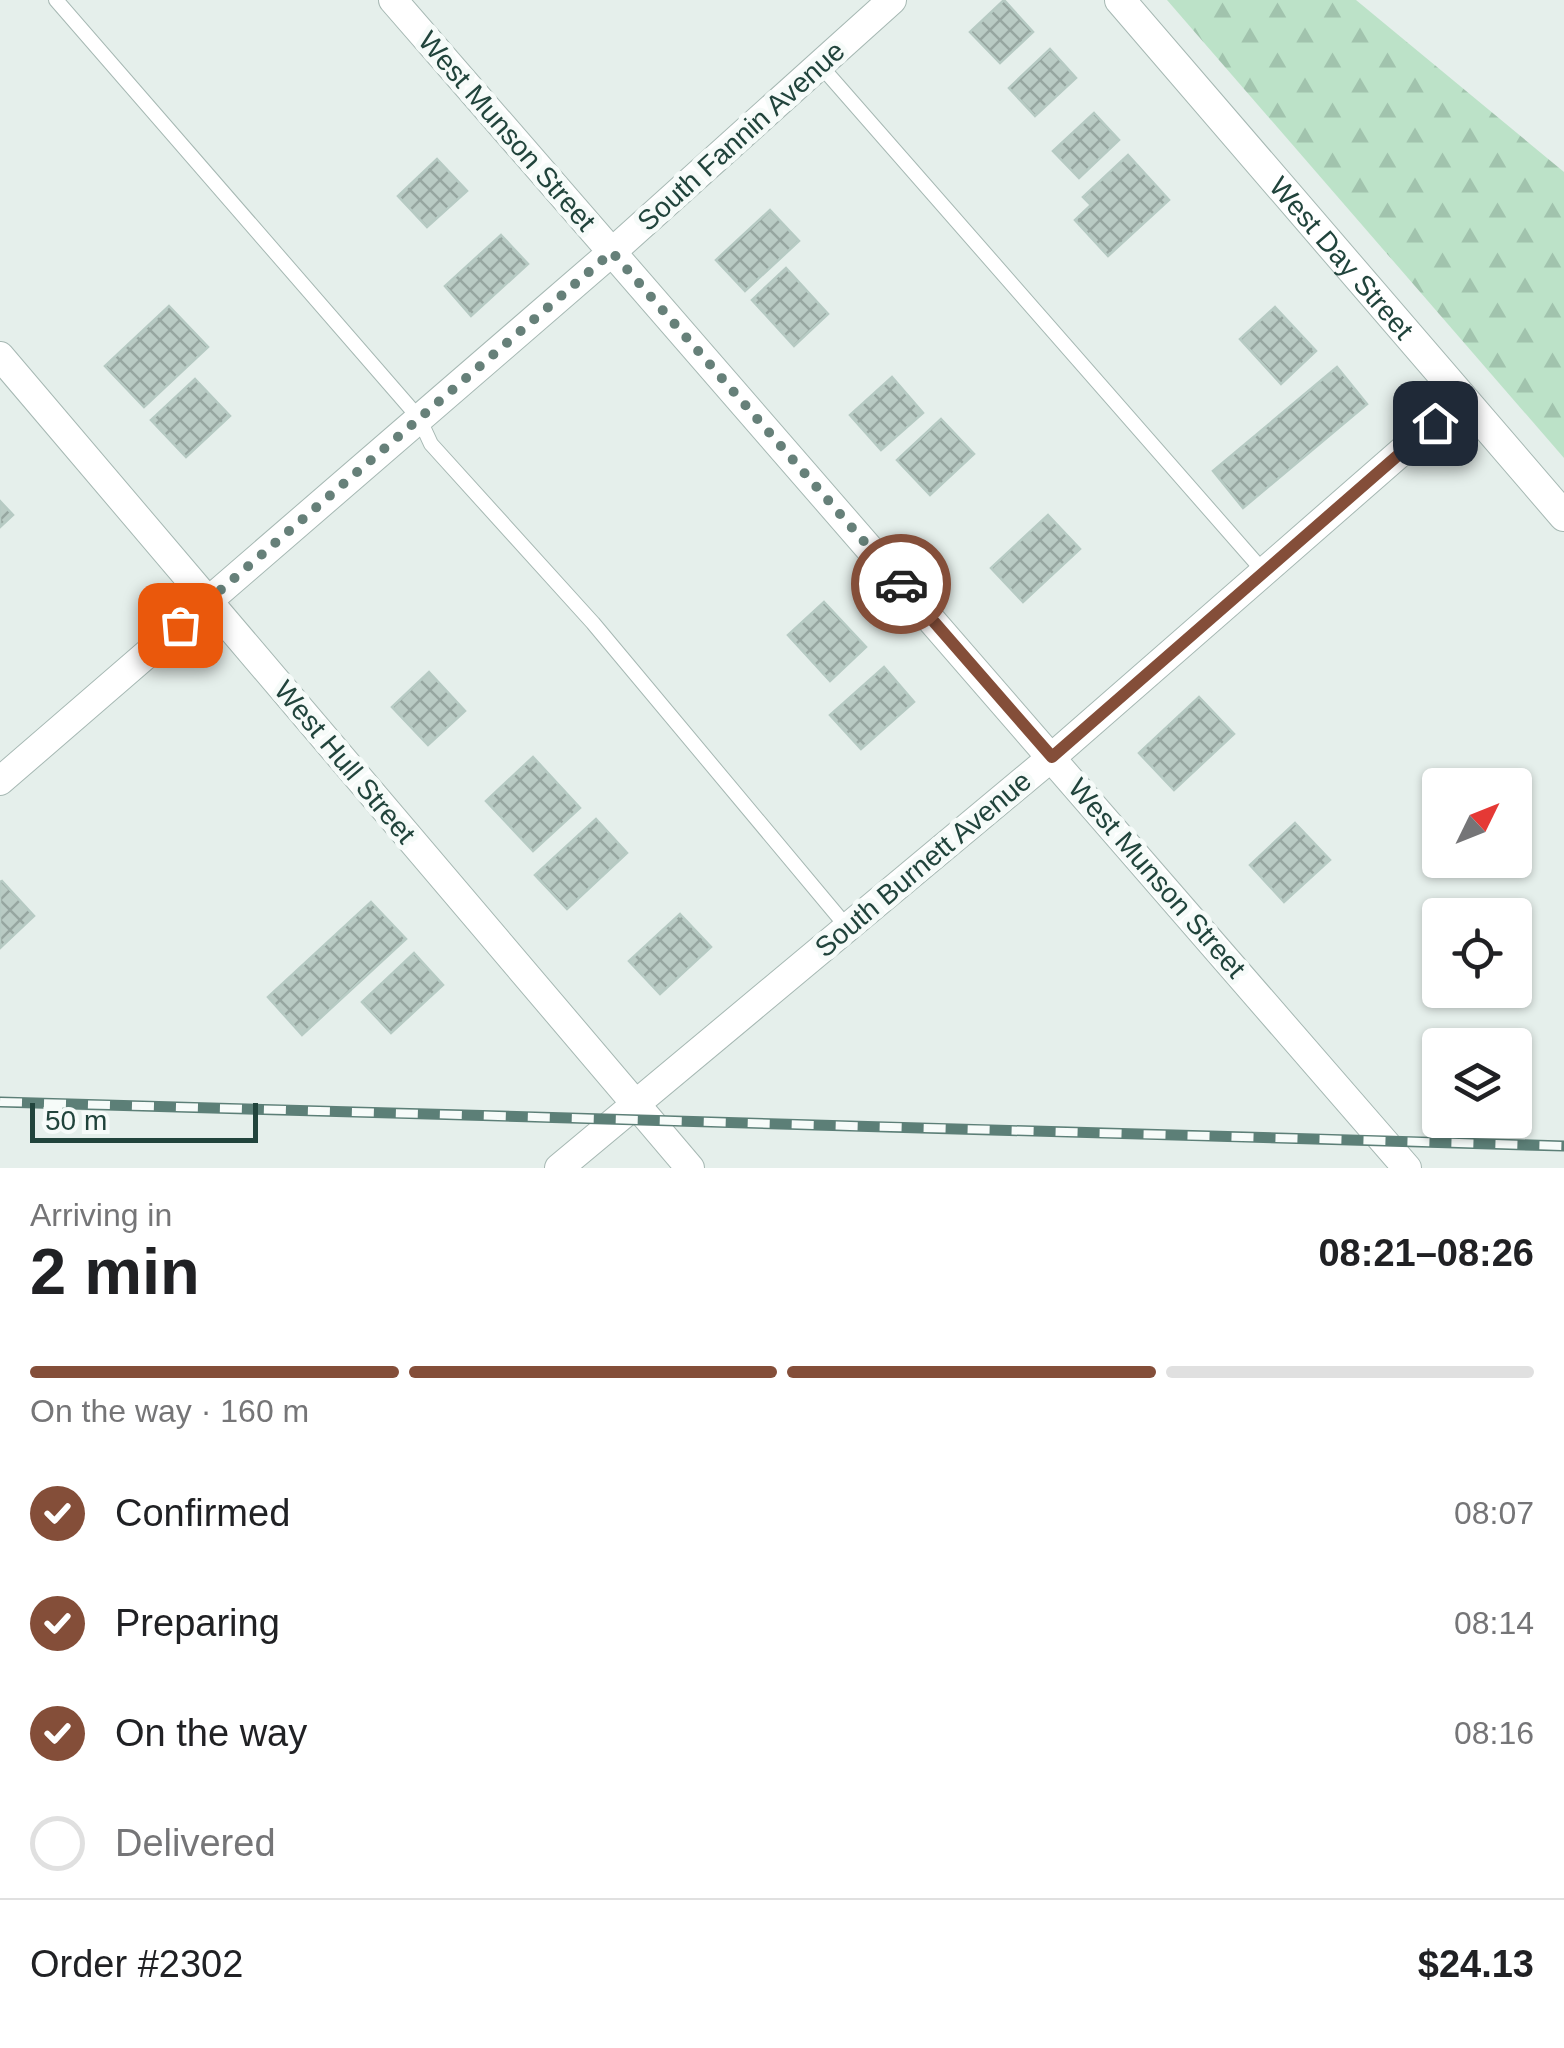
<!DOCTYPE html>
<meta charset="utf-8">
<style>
:root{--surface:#fff;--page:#f6f6f6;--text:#202124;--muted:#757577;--line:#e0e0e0;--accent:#844e39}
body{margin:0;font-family:Helvetica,sans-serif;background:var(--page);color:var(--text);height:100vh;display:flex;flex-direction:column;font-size:38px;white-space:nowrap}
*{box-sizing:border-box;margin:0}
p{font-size:32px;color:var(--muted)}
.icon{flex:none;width:55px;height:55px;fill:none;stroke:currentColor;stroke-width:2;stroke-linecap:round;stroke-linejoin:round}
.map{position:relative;height:1168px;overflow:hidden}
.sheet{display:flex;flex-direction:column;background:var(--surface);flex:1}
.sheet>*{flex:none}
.needle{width:65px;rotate:47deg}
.controls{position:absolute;left:1422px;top:768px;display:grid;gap:20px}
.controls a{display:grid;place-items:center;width:110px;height:110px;border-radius:10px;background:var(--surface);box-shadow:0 2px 8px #0004;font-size:50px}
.scale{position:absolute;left:30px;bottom:25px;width:228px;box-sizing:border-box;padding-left:10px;border:5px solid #21443c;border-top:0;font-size:28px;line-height:35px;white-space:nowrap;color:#21443c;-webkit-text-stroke:8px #f6fbf9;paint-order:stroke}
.pin{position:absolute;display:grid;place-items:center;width:85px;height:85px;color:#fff;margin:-42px;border-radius:20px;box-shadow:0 5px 15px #0006}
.courier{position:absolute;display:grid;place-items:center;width:100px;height:100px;margin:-50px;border:8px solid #844e39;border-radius:50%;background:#fff;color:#222;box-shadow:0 2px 12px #0007}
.summary em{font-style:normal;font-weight:700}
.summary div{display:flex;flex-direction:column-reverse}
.summary{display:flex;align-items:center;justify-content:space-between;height:170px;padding:0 30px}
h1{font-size:65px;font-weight:700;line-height:75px}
.bar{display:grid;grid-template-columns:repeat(4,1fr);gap:15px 10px;align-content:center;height:120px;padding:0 30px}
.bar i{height:12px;border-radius:8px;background:var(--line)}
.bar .on{background:var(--accent)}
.bar p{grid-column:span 4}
.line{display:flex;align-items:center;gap:25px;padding:0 30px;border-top:2px solid var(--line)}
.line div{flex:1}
ol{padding:0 30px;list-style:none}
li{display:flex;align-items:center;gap:30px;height:110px}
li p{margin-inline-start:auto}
li .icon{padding:10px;border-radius:50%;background:var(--accent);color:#fff;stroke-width:4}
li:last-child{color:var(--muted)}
li i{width:55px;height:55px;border:5px solid var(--line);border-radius:50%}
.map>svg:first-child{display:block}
</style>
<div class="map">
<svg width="1564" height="1168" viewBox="0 0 1564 1168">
<defs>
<pattern id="forest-firs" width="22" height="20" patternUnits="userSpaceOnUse" patternTransform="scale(2.5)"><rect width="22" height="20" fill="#bce2c8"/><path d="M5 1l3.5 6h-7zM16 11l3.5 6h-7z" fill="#a1c3ad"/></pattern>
<pattern id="building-cross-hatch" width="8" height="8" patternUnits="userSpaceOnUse" patternTransform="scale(2.5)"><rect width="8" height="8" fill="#b9cbc4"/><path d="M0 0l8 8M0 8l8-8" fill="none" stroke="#96a6a0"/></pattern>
</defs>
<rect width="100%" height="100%" fill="#e5efeb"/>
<polygon fill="url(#forest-firs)" points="1167,0 1356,0 1564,172 1564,458"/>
<g fill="url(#building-cross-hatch)" stroke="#b6cac3" stroke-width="2.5">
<polygon points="1004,0 1033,32 1000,63 970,32"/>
<polygon points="1050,49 1076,78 1035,116 1009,88"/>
<polygon points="1094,113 1119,140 1079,178 1053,151"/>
<polygon points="1128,155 1169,200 1108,256 1075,220 1091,205 1083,197"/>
<polygon points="437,159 467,191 427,227 398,196"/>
<polygon points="770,210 799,241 745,291 716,260"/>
<polygon points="501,235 528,264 471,316 445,286"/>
<polygon points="786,268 828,314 794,346 752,300"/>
<polygon points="169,306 208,347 144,407 105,366"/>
<polygon points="1275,307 1316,351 1281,384 1240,339"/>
<polygon points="1337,367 1367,404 1243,508 1213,471"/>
<polygon points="892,377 923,413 881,450 850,415"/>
<polygon points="195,379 230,416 186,457 151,420"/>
<polygon points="941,419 974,454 930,495 897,460"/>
<polygon points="0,501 13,515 0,527"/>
<polygon points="1048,515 1080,549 1023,602 991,568"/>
<polygon points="824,602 866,647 830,681 788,635"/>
<polygon points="884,667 914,702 861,749 830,715"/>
<polygon points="429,672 465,711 428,745 392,707"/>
<polygon points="1199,697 1234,734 1174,790 1139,753"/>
<polygon points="533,757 580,808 533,851 486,801"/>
<polygon points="596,819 627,853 567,909 535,875"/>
<polygon points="1295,823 1330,860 1284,902 1250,865"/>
<polygon points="2,881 34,916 0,948 0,882"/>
<polygon points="371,902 406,939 302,1035 268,997"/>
<polygon points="680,914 711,947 660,994 629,961"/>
<polygon points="414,953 443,985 391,1033 362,1002"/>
</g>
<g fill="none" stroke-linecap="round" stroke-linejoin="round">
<defs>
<g id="service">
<polyline points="56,0 419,418 431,444 593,623 847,927"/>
<polyline points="820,65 1264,572"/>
</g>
<g id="minor">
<polyline points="393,0 1407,1168"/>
<polyline points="0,356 690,1168"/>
<polyline points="0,781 612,252 892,0"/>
<polyline points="559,1168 1052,757 1463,398"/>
</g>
<g id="tertiary">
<path id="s1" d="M1120,0L1564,516"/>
</g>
</defs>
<use href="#service" stroke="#a6b8b3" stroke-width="16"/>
<use href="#minor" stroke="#a6b8b3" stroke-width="30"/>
<use href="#tertiary" stroke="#a6b8b3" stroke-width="32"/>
<use href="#service" stroke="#fff" stroke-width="14"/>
<use href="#minor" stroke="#fff" stroke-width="28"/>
<use href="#tertiary" stroke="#fff" stroke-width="30"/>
<defs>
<polyline id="rail" points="0,1102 1564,1146"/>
</defs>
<use href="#rail" stroke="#5c7f77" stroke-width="11"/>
<use href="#rail" stroke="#f6fbf9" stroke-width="8" stroke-dasharray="22" stroke-linecap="butt"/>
</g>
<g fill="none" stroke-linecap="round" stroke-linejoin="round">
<polyline stroke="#668079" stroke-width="10" stroke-dasharray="0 18" points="180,625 612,252 901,584"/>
<polyline stroke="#844e39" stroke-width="12" points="901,584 1052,757 1435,423"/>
</g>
<g text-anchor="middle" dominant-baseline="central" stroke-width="10" stroke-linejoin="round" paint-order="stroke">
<g font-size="28" fill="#21443c" stroke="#f6fbf9">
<text transform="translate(507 131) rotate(49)">West Munson Street</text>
<text transform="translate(741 136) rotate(-42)">South Fannin Avenue</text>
<text stroke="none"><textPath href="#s1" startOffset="340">West Day Street</textPath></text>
<text transform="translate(345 762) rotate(50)">West Hull Street</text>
<text transform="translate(923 864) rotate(-40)">South Burnett Avenue</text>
<text transform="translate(1157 878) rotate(49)">West Munson Street</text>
</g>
</g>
</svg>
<div class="controls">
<a><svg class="needle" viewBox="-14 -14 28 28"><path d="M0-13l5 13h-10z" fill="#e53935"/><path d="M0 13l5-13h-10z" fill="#757577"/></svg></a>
<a><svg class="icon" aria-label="locate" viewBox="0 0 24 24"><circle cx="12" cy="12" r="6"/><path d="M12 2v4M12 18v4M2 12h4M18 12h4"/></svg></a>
<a><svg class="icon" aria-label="layers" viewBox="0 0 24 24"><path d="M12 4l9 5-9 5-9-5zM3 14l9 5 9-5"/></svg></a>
</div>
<div class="scale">50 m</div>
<div class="pin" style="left:180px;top:625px;background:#ea580c"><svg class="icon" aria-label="bag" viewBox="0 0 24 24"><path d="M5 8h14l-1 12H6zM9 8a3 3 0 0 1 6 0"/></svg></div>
<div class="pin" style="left:1435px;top:423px;background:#1f2937"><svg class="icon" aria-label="home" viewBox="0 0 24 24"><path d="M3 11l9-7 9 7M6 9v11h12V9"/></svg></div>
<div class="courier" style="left:901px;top:584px"><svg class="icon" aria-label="car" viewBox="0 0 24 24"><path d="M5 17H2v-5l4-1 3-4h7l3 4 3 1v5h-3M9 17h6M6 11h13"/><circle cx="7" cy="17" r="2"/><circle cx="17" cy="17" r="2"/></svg></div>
</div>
<section class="sheet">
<div class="summary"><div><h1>2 min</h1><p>Arriving in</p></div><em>08:21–08:26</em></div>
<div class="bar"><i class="on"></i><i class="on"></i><i class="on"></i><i></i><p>On the way · 160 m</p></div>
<ol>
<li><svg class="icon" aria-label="check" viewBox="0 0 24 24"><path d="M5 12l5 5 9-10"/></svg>Confirmed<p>08:07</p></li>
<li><svg class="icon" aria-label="check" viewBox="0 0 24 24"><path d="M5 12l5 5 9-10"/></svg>Preparing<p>08:14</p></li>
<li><svg class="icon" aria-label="check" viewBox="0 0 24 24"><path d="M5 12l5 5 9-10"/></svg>On the way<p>08:16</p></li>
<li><i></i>Delivered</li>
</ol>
<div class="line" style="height:130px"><div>Order #2302</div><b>$24.13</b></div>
</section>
